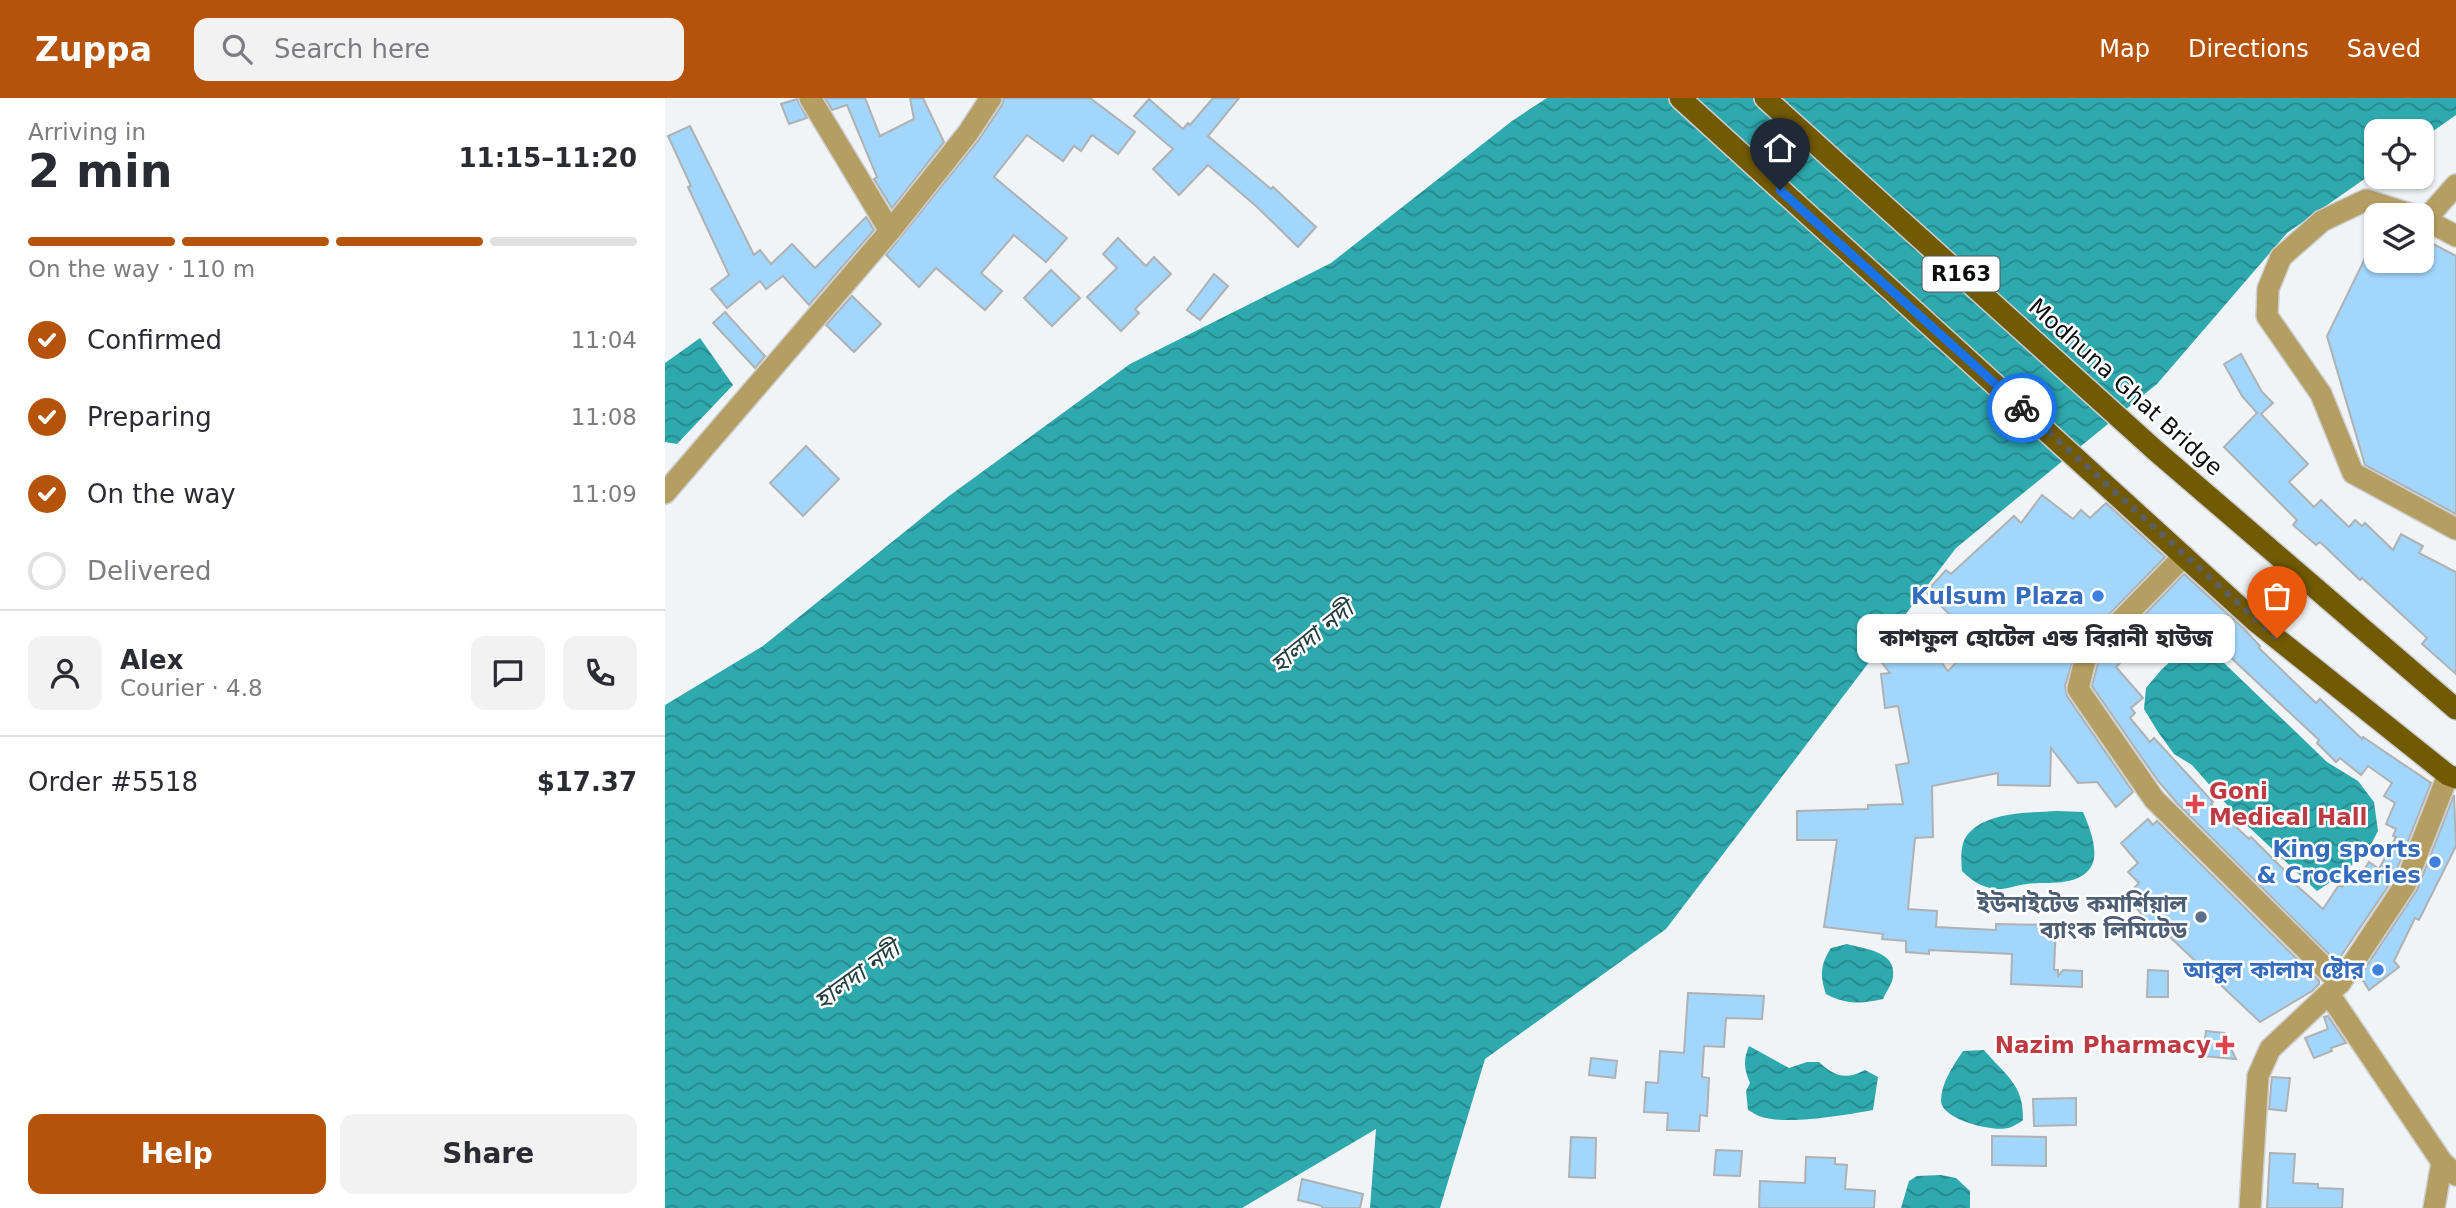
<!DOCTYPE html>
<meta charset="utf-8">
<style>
:root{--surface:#fff;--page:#f2f2f3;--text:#2b2b33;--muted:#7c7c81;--line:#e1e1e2;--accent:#b45309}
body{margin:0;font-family:"DejaVu Sans","Noto Sans Bengali",sans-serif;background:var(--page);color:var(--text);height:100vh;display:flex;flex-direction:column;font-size:26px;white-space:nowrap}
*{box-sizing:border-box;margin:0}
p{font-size:23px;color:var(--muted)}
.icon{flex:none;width:38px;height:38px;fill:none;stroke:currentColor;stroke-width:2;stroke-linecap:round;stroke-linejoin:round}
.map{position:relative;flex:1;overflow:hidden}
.details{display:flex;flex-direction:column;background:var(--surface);width:665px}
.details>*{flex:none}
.fabs{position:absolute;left:1699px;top:21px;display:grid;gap:14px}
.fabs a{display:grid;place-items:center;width:70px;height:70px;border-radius:14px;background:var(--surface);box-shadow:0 2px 5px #0004;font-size:35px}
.pin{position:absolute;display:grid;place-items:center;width:60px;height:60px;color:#fff;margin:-72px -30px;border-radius:50% 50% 50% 0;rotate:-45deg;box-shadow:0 0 7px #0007}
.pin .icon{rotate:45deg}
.courier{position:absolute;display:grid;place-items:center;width:70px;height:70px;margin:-35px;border:5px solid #1a73e8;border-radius:50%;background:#fff;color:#222;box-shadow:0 2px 9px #0007}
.bubble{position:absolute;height:49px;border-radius:14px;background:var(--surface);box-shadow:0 2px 5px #0004;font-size:23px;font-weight:800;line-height:49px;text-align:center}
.headline em{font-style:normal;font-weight:800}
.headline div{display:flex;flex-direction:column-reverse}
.headline{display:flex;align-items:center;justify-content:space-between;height:119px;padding:0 28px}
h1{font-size:46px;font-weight:800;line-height:52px}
.bar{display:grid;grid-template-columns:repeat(4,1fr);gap:10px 7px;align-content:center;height:84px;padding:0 28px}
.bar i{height:9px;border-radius:5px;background:var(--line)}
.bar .selected{background:var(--accent)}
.bar p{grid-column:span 4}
.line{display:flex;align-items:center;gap:18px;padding:0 28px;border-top:2px solid var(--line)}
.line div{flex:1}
.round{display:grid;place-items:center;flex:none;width:74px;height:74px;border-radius:14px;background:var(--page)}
ol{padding:0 28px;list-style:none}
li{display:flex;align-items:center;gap:21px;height:77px}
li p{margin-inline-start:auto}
li .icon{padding:7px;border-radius:50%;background:var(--accent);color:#fff;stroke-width:4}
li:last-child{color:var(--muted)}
li i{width:38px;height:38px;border:4px solid var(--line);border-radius:50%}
.action{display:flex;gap:14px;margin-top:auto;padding:14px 28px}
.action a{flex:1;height:80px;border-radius:14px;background:var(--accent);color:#fff;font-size:28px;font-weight:800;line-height:80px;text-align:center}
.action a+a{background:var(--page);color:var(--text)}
header{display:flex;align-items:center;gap:42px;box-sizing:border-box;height:98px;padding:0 35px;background:var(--accent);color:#fff}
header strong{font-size:33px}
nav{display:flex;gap:38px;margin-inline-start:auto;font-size:24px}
.search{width:490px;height:63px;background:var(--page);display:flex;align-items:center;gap:18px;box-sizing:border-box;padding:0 24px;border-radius:14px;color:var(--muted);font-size:26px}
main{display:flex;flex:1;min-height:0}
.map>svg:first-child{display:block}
</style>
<header>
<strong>Zuppa</strong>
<div class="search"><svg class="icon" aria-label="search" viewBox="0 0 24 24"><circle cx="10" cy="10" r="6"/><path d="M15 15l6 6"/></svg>Search here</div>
<nav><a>Map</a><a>Directions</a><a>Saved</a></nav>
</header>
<main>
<section class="details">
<div class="headline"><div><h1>2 min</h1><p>Arriving in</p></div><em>11:15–11:20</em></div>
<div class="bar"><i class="selected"></i><i class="selected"></i><i class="selected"></i><i></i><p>On the way · 110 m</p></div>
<ol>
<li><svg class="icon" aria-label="check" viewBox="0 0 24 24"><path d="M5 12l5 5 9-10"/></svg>Confirmed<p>11:04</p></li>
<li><svg class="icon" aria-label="check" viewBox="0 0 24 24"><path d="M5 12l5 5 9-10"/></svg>Preparing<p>11:08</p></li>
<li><svg class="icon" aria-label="check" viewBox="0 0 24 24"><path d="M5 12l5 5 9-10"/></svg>On the way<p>11:09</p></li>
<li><i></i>Delivered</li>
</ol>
<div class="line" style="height:126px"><a class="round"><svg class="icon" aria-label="person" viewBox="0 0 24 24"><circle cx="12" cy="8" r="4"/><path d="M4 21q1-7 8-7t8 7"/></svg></a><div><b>Alex</b><p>Courier · 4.8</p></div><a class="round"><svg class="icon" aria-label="chat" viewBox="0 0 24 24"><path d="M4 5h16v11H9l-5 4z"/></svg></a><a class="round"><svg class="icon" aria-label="phone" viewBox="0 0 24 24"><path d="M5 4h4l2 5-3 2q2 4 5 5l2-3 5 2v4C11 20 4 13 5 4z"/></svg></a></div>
<div class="line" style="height:91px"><div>Order #5518</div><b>$17.37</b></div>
<div class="action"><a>Help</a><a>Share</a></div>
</section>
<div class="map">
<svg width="1791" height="1110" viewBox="0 0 1791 1110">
<defs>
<pattern id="water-waves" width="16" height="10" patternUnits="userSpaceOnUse" patternTransform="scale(1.75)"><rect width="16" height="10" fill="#2ea9ae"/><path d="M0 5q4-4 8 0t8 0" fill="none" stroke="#26888c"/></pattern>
</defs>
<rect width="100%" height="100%" fill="#f1f4f6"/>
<g fill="url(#water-waves)">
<polygon points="882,0 1791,0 1791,17 1757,41 1757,33 1712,33 1711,73 1622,135 1492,286 1291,450 1001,831 820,961 775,1110 705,1110 711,1031 577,1110 0,1110 0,607 98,548 284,398 465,266 666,165 847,23"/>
<polygon points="35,240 68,287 12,346 0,344 0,265"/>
<polygon points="1529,553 1557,563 1662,664 1693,683 1709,704 1713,733 1703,752 1676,777 1652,793 1570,716 1527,667 1509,656 1493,634 1479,611 1481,590 1497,571 1506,563"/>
<path d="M1392,713L1418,714C1424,728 1434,752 1427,767C1415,790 1382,783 1362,786C1351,787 1341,792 1330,791C1316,789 1306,782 1297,773C1296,762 1295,745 1303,736C1323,713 1364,715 1392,713Z"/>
<path d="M1182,846C1199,851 1232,853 1228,879C1227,886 1221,894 1218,901C1196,906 1182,907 1161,896C1155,878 1155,867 1166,850Z"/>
<path d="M1084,948L1124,970L1142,964H1154C1170,979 1181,982 1200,972L1213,979L1208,1012C1182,1017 1122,1027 1097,1019C1092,1018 1087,1014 1083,1012L1081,993L1085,985C1079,971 1078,962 1084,948Z"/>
<path d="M1319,952C1340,977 1359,986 1358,1022C1354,1025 1348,1029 1343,1030C1328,1034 1277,1022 1276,1003C1276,985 1288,968 1298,953Z"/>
<polygon points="1276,1077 1291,1080 1305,1093 1305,1110 1236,1110 1244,1083 1252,1078"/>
</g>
<g fill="#a2d6fd" stroke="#afb1b3" stroke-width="2" fill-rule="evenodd">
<polygon points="160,0 200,0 215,38 249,21 245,0 258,0 279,44 227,110 209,81 212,79 182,7 167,12"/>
<polygon points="339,0 425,0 470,34 453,56 427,37 416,53 409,48 398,63 362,37 329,79 402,140 381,164 349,137 316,175 337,193 320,212 271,170 254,189 221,157 313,43 337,7"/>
<polygon points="548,0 574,0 543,38 606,91 608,89 651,129 633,149 591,108 543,67 514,97 488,71 508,51 469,18 484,1 518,31 523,25 525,27"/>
<polygon points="132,1 142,20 124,26 116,6"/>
<polygon points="25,28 89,157 95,152 106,166 127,146 150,170 201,119 209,132 144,207 118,178 101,191 95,183 62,210 46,191 64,177 23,89 26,88 3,38"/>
<polygon points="1712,136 1712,163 1757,163 1757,140 1791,158 1791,416 1700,367 1662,238"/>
<polygon points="453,140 481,168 489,159 506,176 470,211 474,215 456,233 422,199 452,170 438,156"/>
<polygon points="386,172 415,200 387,228 359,200"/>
<polygon points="549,176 563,188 535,222 522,212"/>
<polygon points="187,198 216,226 189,254 161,227"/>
<polygon points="60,214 100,258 90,270 48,225"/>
<polygon points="1576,256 1597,294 1608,305 1596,316 1643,366 1624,384 1649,409 1656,402 1684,429 1690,422 1697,428 1700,425 1728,452 1736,436 1758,448 1754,455 1791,474 1791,576 1757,546 1762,540 1734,514 1697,480 1695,482 1655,444 1651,447 1628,427 1632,422 1559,349 1592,315 1577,298 1559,266"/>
<polygon points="141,348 174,381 138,418 105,385"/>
<polygon points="1377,397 1408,421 1416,412 1425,420 1441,405 1500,459 1412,549 1400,588 1402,598 1468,694 1451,709 1432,684 1413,685 1386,650 1385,688 1333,687 1333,675 1267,688 1268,739 1250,740 1243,811 1272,813 1271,829 1331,832 1331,826 1391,827 1389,872 1393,872 1393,878 1398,872 1417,873 1417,889 1346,886 1347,856 1264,852 1264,856 1241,854 1241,843 1217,841 1218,836 1159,829 1172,742 1132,742 1132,713 1203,711 1203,707 1238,706 1231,667 1244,665 1233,608 1220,610 1216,576 1225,575 1217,565 1253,534 1283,573 1309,546 1296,535 1300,531 1261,494 1281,472 1286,476 1349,418 1356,425"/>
<path d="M1519,476L1579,531L1595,548L1594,550L1651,605L1655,601L1697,641L1698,639L1766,685L1728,781L1672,864L1512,705L1493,683L1427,588L1433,565ZM1512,521L1526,535L1531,530L1560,558L1562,556L1654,642L1652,645L1671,664L1675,660L1696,677L1703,668L1727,685L1719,698L1730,705L1721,726L1731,731L1728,738L1731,739L1714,771L1704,764L1691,785L1683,779L1677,789L1674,787L1658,811L1630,786L1631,784L1586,739L1584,741L1546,706L1548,704L1489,640L1485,644L1465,620L1470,615L1466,610L1478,600L1451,569L1475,546L1480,552Z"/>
<polygon points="1789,697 1791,748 1754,822 1750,820 1729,863 1734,869 1704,892 1695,878 1752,792"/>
<polygon points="1483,721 1488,727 1492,723 1654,883 1654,886 1647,893 1595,924 1489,824 1486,827 1461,798 1474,785 1463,774 1473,765 1456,745"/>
<polygon points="1483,872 1503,873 1503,899 1482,899"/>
<polygon points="1023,895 1099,898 1097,921 1061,920 1059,949 1039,948 1037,979 1044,980 1042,1018 1035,1017 1034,1033 1002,1032 1003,1015 979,1014 981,984 993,985 995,953 1019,955"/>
<polygon points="1663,918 1681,945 1666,950 1667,953 1649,960 1640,940 1663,931 1659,919"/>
<polygon points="1541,933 1559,935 1571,961 1538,958"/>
<polygon points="926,960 952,963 950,980 924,977"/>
<polygon points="1607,979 1625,980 1621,1013 1604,1011"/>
<polygon points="1411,1000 1411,1027 1369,1028 1368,1001"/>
<polygon points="1327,1038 1381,1039 1381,1068 1327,1067"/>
<polygon points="906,1039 931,1040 930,1080 904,1079"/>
<polygon points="1051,1052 1077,1053 1075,1078 1049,1077"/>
<polygon points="1605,1055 1630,1056 1628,1085 1653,1086 1653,1090 1678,1091 1677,1110 1602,1110"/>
<polygon points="1141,1059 1170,1060 1170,1066 1182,1067 1180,1091 1210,1093 1209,1110 1094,1110 1095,1083 1140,1085"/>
<polygon points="637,1081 698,1096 695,1110 657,1110 657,1108 633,1102"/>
</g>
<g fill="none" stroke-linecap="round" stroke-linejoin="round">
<defs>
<g id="street">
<polyline points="145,0 225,133"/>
<polyline points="1748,117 1701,102 1657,123 1616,159 1603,191 1602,218 1656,296 1688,375 1791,431"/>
<polyline points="1757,120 1791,138"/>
<polyline points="1761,121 1791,87"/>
<polyline points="0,395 225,133 303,35 326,0"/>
<polyline points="1519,458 1421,558 1413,591 1489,701 1675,885"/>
<polyline points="1664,896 1777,1064 1791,1077"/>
<polyline points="1585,1110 1593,978 1605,951 1675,885 1740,787 1783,677"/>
<polyline points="1769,1110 1777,1064"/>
</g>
<g id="primary">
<polyline points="1015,0 1590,523 1783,677 1791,680"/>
<polyline points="1100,0 1491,353 1791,611"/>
</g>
</defs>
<use href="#street" stroke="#cccfd1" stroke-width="24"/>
<use href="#primary" stroke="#cccfd1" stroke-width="24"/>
<use href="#street" stroke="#b59e61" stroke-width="21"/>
<use href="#primary" stroke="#725a03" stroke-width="21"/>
</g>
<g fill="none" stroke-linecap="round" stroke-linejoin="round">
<polyline stroke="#5c5e5f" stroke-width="7" stroke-dasharray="0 12.6" points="1357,310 1612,540"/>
<polyline stroke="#1a73e8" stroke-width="9" points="1115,92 1357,310"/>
</g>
<g fill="#3f7fe0" stroke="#fff" stroke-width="2.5">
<circle cx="1433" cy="498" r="7"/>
<circle cx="1770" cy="764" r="7"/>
<circle cx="1713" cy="872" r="7"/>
</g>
<g fill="#e0444e" stroke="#fff" stroke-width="2.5">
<path d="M1526.5 695.5h7v7h7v7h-7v7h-7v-7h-7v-7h7z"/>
<path d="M1556.5 936.5h7v7h7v7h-7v7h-7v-7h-7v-7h7z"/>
</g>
<circle fill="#5c6f8a" stroke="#fff" stroke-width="2.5" cx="1536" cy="819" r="7"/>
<g text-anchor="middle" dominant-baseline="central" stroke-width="5" stroke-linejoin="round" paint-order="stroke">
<rect fill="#fff" stroke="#555656" stroke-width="2" x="1257.5" y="158.5" width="77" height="35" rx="5"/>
<g font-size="21" font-weight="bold" fill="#0c0d0e">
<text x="1296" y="176">R163</text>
</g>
<g font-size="23" fill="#0c0d0e" stroke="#fff">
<text transform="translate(1461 289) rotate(42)">Modhuna Ghat Bridge</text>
</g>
<g font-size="23" font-weight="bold" fill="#366cbe" stroke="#fff" text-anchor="end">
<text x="1419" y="498">Kulsum Plaza</text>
<text x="1756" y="751">King sports<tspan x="1756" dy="26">&amp; Crockeries</tspan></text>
<text x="1699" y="872">আবুল কালাম ষ্টোর</text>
</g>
<g font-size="23" font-weight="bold" fill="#be3a42" stroke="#fff" text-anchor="start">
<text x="1544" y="693">Goni<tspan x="1544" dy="26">Medical Hall</tspan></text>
<text x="1546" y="947" text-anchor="end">Nazim Pharmacy</text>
</g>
<g font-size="23" font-weight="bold" fill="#4e5e75" stroke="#fff" text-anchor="end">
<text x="1522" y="806">ইউনাইটেড কমার্শিয়াল<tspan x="1522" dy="26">ব্যাংক লিমিটেড</tspan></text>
</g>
<g font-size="24" font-style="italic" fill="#233d3e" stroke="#fff">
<text transform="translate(647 539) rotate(-39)">হালদা নদী</text>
<text transform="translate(192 877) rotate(-36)">হালদা নদী</text>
</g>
</g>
</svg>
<div class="fabs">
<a><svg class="icon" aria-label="locate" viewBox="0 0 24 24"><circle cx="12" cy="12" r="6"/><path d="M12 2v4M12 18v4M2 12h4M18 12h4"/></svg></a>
<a><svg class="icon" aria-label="layers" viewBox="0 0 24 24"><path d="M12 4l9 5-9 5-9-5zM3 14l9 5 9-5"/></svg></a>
</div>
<div class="pin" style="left:1612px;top:540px;background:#ea580c"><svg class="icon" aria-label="bag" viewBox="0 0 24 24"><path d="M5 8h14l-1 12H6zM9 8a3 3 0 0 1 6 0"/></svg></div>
<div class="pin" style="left:1115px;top:92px;background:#1f2937"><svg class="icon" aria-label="home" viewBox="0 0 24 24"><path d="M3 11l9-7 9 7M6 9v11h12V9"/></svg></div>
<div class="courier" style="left:1357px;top:310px"><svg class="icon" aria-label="bike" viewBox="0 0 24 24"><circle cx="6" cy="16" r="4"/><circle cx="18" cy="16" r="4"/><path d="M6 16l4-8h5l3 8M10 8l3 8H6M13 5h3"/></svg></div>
<div class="bubble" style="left:1192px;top:516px;width:378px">কাশফুল হোটেল এন্ড বিরানী হাউজ</div>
</div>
</main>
